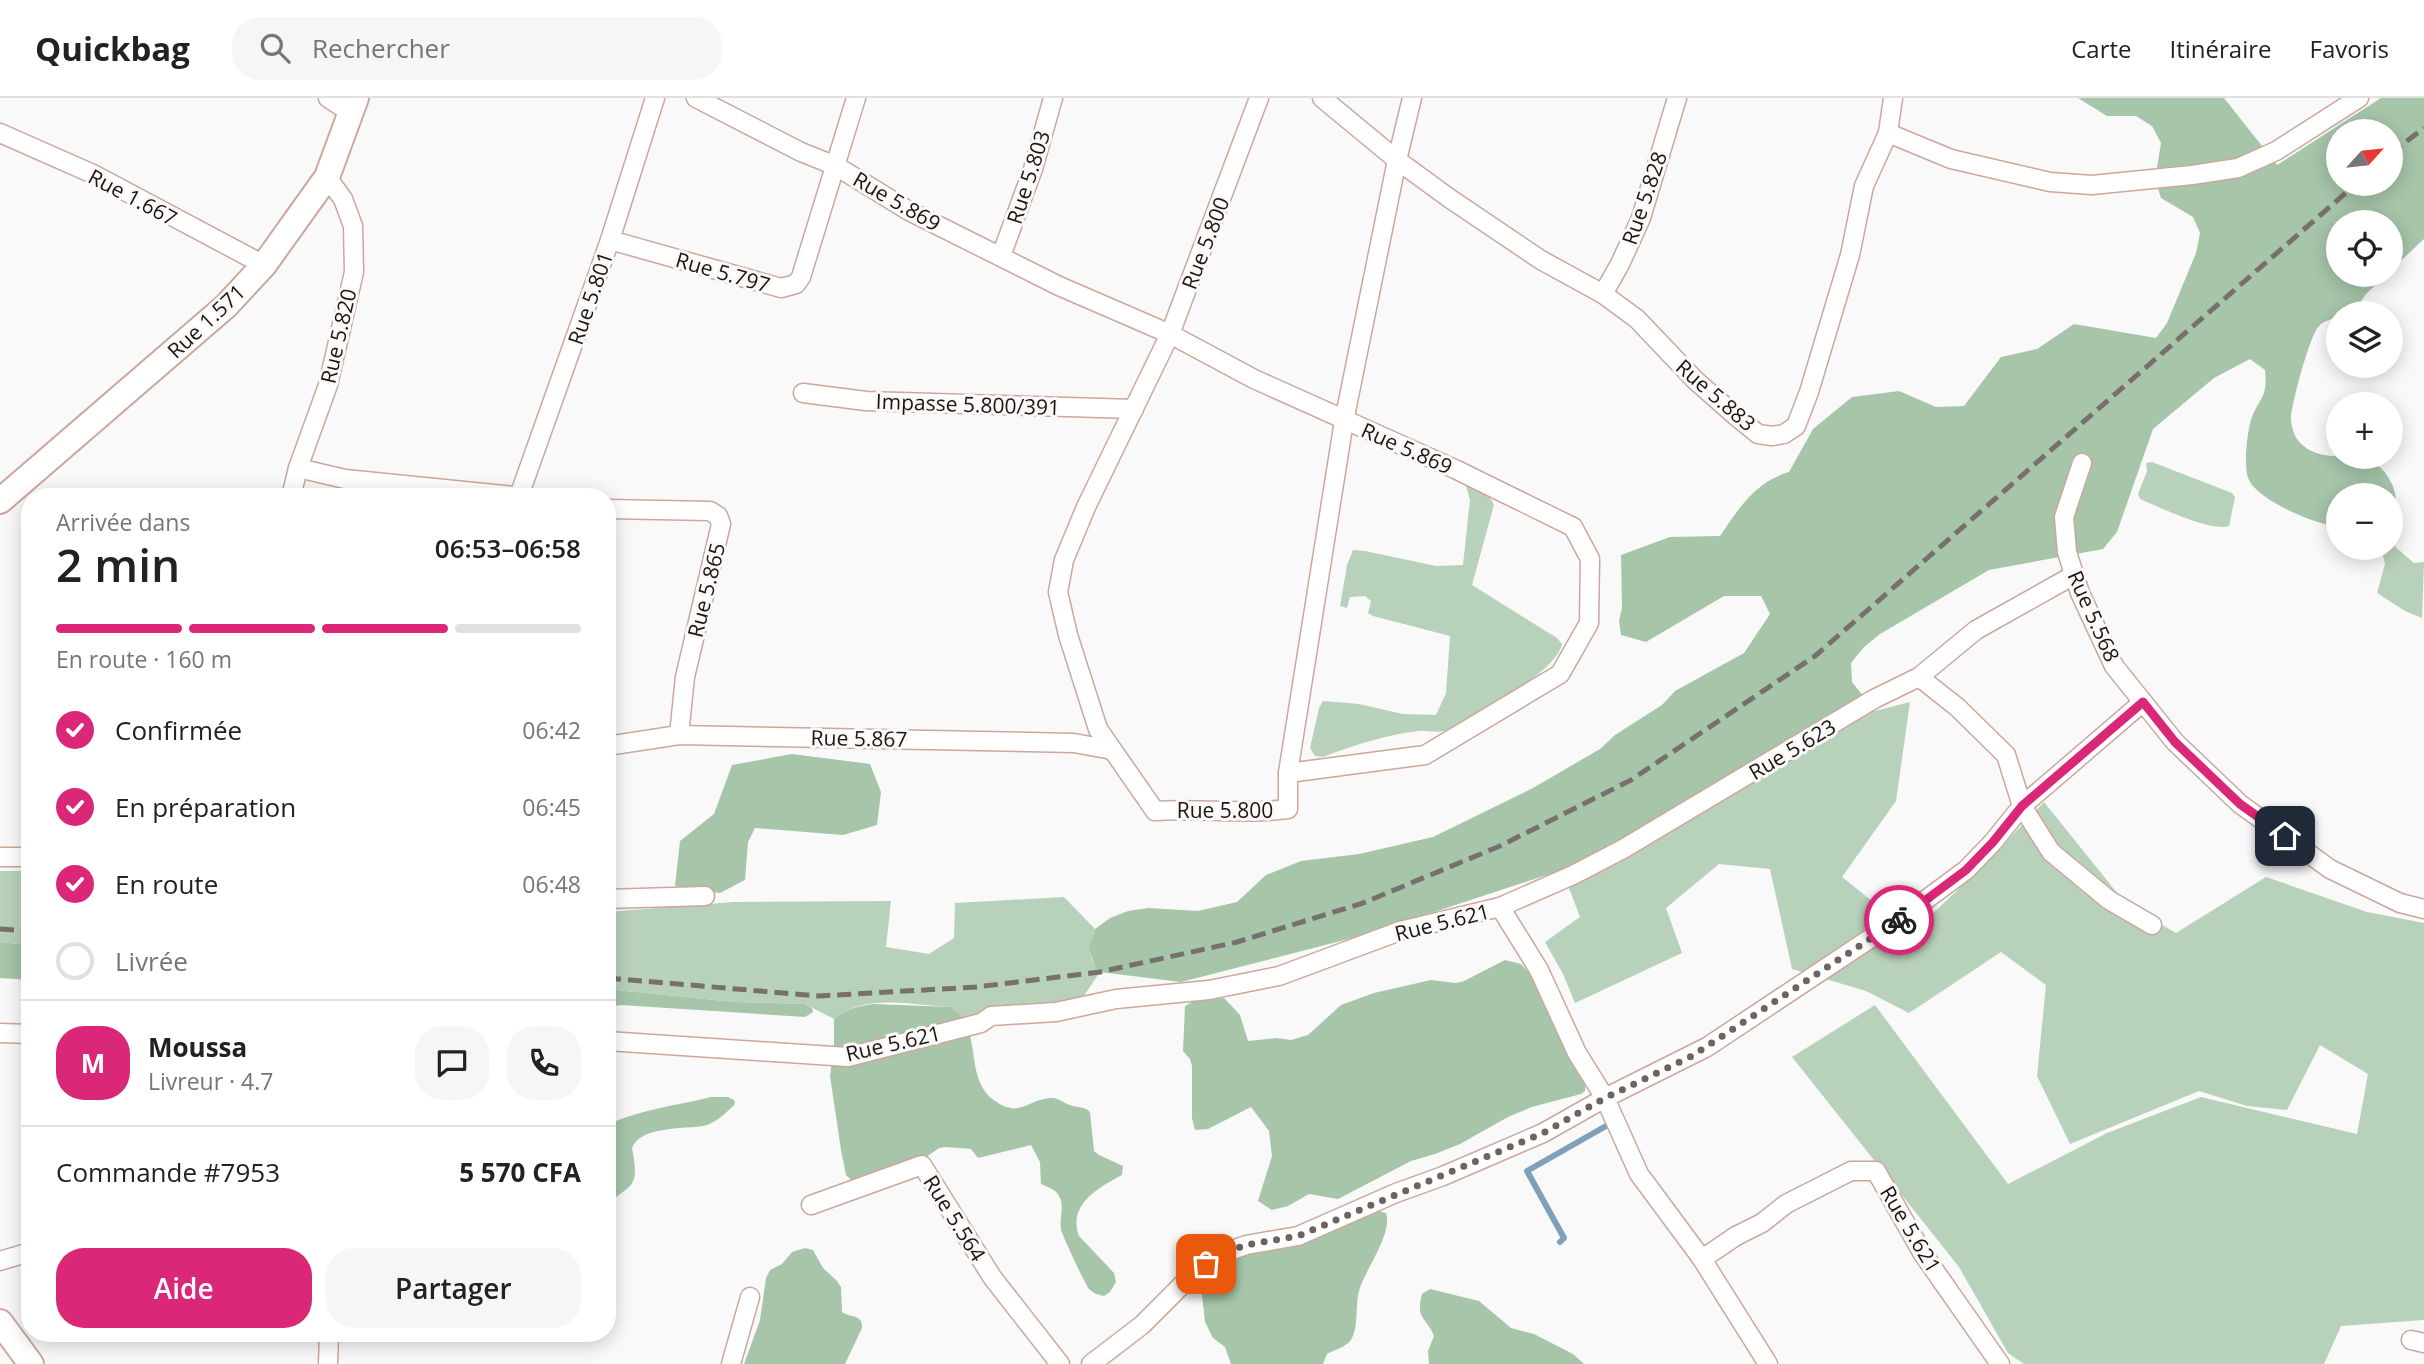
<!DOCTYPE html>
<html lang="fr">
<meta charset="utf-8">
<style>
:root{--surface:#fff;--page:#f6f6f6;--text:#222;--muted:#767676;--line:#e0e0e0;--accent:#db2777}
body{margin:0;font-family:"Open Sans",sans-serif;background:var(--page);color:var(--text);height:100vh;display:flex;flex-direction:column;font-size:26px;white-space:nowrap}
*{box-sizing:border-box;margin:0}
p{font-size:23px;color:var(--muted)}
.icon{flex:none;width:38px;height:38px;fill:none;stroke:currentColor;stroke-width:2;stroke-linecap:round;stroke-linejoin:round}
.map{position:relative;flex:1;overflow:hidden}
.details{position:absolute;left:21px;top:390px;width:595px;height:854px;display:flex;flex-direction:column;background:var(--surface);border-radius:28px;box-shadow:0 4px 18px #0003}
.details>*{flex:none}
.needle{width:46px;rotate:63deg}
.controls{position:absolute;left:2326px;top:21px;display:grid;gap:14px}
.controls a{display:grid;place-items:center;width:77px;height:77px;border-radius:50%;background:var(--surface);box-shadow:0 4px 18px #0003;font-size:35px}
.pin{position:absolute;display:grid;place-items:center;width:60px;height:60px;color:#fff;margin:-30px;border-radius:14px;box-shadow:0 4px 10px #0006}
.courier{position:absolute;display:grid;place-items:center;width:70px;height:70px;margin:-35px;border:5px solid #db2777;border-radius:50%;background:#fff;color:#222;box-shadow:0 2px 9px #0007}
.head em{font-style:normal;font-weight:600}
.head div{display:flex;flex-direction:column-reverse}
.head{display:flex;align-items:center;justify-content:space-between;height:119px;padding:0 35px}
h1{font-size:46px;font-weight:600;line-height:52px}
.bar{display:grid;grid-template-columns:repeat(4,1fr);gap:10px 7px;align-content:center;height:84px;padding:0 35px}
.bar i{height:9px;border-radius:5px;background:var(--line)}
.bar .selected{background:var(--accent)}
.bar p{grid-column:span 4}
.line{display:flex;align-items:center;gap:18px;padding:0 35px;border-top:2px solid var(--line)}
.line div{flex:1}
.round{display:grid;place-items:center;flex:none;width:74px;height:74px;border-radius:28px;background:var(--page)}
ol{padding:0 35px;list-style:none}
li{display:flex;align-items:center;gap:21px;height:77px}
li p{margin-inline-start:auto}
li .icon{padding:7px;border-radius:50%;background:var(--accent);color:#fff;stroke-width:4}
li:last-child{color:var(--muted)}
li i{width:38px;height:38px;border:4px solid var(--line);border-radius:50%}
.action{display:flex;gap:14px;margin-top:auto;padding:14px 35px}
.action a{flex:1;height:80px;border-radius:28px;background:var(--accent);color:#fff;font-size:28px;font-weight:600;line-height:80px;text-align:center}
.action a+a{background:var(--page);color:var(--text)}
header{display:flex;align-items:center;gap:42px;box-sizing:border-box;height:98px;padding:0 35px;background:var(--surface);border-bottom:2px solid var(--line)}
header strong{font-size:33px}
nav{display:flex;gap:38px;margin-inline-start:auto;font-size:24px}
.search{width:490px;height:63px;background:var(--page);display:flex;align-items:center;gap:18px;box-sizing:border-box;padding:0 24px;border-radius:28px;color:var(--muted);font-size:26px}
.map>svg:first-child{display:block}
</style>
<header>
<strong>Quickbag</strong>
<div class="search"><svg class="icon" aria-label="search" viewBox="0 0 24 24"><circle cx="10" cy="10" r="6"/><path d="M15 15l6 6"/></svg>Rechercher</div>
<nav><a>Carte</a><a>Itinéraire</a><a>Favoris</a></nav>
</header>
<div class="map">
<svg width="2424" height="1266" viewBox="0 0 2424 1266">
<rect width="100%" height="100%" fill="#f9f9f9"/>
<g fill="#b8d1ba">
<path d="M2152,364L2232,395L2235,399L2229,428C2211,434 2159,409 2140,401L2138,396L2147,373L2146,365Z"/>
<path d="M1466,388C1477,389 1490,396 1494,407L1472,487L1557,540L1562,546C1555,577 1474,616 1445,633C1436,635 1427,632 1418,633C1386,637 1354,647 1323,659L1315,658L1310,650L1319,610L1323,603L1359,606L1403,616L1436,617L1446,595L1450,538L1373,518L1368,515L1371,503L1365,498L1350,499L1347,510L1340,508L1347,467L1353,452L1365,453L1436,468L1463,467L1470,402Z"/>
<polygon points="2391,445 2414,465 2424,464 2422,520 2405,513 2377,495 2385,466 2381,450 2390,450"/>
<polygon points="1910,604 1896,703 1842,779 1912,835 1983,768 2044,704 2126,806 2176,835 2266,779 2367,814 2424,825 2424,1222 2341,1228 2324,1266 2024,1266 2008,1255 1959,1169 1792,959 1875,907 2008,1086 2107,1035 2201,999 2357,1036 2368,976 2320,947 2287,1012 2247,1008 2199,993 2070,1046 2037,978 2046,887 2001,854 1909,915 1866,893 1792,871 1770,771 1719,766 1666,810 1682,855 1575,905 1563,876 1545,844 1580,819 1569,790 1875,613"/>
<polygon points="0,773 30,773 30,847 0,844"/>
<path d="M1064,799L1095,831C1089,848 1088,860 1100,874L1081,902L1007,908L968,927L950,909C914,907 863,895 834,921L805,906L734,904L607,891V814L733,804L891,803L886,849L929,856L954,840L955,805Z"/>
</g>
<g fill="#a6c5a9" fill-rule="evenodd">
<path d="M2078,0H2224L2277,67L2381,0H2424V141L2391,172L2390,124H2338V177H2386L2366,196L2355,212L2338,215V219C2332,221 2323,223 2319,228C2310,236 2291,308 2291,321C2291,327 2294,337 2297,341C2322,375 2372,340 2392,386C2399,401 2395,414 2391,428L2390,397H2338V429C2315,426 2259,403 2249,382C2243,370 2247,335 2251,322C2259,299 2268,301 2265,272L2250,261L2214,280L2153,331L2117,434L2103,451L1989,472L1880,536L1864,549L1851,565L1852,584L1875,613L1569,790L1559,773L1364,837L1181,884L1100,874L1095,868L1089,850L1095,831L1110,820L1128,813L1148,810L1198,813L1237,804L1266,777L1301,763L1359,756L1433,739L1533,690L1600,651L1615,637L1662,607L1675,593L1744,555L1770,516L1761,498H1724L1646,544L1621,537L1619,523L1622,510L1621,457L1670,439L1720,438C1739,410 1755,384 1789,374L1813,331L1852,299L1899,293L1936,309L1964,308L2001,259L2037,251L2074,226L2156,240L2167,225L2196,155L2200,135L2193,119L2161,100L2155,82L2161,45L2152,28L2136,18H2107ZM2338,33H2390V86H2338Z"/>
<polygon points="792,656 870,666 881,694 877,727 843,737 755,730 748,744 745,782 720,795 675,788 680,743 714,716 732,667"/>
<polygon points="0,844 30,847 30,882 0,880"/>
<polygon points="1505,862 1521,866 1531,877 1562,941 1586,978 1585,993 1581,996 1532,1009 1508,1019 1460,1046 1435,1056 1411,1063 1338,1101 1309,1096 1288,1108 1272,1112 1258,1103 1272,1058 1269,1033 1251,1009 1208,1031 1195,1032 1192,1020 1192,968 1190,961 1183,953 1185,908 1192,904 1224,900 1240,917 1248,943 1277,940 1291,942 1308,937 1341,907 1374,895 1431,882 1456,885 1464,883"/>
<polygon points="607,891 734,904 805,906 812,910 813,914 805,919 621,907 607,909"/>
<path d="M874,906L950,909C985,929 962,981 995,1003C1020,1020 1027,1002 1050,1000C1058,999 1063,1005 1070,1007C1078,1010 1084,1008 1090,1014L1094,1053L1099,1057L1123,1068L1122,1077C1100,1089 1067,1106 1079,1138L1114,1175L1116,1184L1110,1194L1104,1198C1098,1197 1093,1195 1089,1191C1086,1188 1061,1135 1061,1131C1059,1120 1065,1108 1059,1098C1056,1091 1047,1089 1041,1086L1040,1064L1031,1047L978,1060L971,1051L946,1049L939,1050L919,1064L854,1085L846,1077L841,1052L830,978L834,948V921C845,911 859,908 874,906Z"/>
<path d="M711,999H728L734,1002L735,1006C727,1014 715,1026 703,1028C684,1031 640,1028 632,1050C634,1062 639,1080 629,1089C620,1097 614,1099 607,1109V1027C641,1011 675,1008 711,999Z"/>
<path d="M1378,1113L1386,1115C1393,1136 1365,1171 1359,1193C1355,1207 1359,1229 1351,1242C1346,1249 1334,1252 1327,1256L1323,1266H1231L1225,1249L1213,1240L1205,1224L1202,1197L1206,1173L1243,1154L1291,1150L1369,1114Z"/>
<path d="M805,1150L813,1152L823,1170L836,1182L841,1189L842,1214C851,1220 863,1216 862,1230L845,1266H744L760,1222L766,1180L770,1172L782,1166L792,1154Z"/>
<path d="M1430,1191L1479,1203L1511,1230L1534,1236L1573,1256L1584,1266H1429L1428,1253L1434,1238C1427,1219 1415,1222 1422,1196Z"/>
</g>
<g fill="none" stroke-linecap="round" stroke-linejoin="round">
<polyline stroke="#7fa0b8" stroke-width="6" points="1560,1144 1564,1140 1527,1073 1613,1024"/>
<defs>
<g id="minor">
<polyline points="328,0 351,15"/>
<polyline points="696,0 801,54 836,68 909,113 1059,188 1170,236 1254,281 1457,372 1573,429 1590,461 1589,525 1560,576 1425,657 1288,675"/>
<path d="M1259,0L1170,236L1086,409L1064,462L1058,494L1068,537L1098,631L1155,713C1199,710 1244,717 1288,711V675L1344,323L1397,62L1449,100L1541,162L1603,196L1637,221L1695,282L1737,319L1758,336L1772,338L1784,336L1796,328L1809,294L1850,157L1864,88L1888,35L1893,0"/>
<polyline points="1322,0 1397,62 1412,0"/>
<polyline points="0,35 93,76 264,167"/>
<polyline points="1888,35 1951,61 2050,84 2092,87 2192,77 2238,70 2276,53 2359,0"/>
<polyline points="610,142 781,190 796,186 801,179 856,0"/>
<polyline points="1001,158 1033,71 1053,0"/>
<polyline points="1603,196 1620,166 1641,120 1677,0"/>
<polyline points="803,295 866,303 1134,311"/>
<polyline points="2082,365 2064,419 2067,454 2080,495 2114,568 2175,644 2240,706 2330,771 2400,805 2424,811"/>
<polyline points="298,370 345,381 525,399"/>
<polyline points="519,398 610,142 655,0"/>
<polyline points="291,399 298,370 328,287 354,174 353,128 343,101 327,79"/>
<polyline points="607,411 710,413 718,418 721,426 685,579 679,637"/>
<polyline points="1919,579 1957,609 2006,657 2022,708 2051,754 2109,802 2152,827"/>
<polyline points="607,648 679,637 1074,645 1112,652"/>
<polyline points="0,759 30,759"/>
<polyline points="607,801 705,798"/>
<polyline points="1500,809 1573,777 1623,751 1874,601 1919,579 1976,532 2074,477"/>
<polyline points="0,935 30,936"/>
<polyline points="607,943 848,959 981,925 991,918 1056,914 1116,901 1209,892 1279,878 1400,833 1500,809 1539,872 1577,955 1605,1000 1639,1076 1702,1161 1736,1138 1762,1125 1786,1106 1851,1073 1876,1073 1923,1156 2000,1266"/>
<polyline points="811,1107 922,1067 992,1179 1060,1266"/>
<polyline points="1702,1161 1768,1266"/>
<polyline points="0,1163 30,1154"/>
<polyline points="2411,1242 2424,1245"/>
<polyline points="328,1266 329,1236"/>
<polyline points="731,1266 750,1199"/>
<polyline points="1091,1266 1142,1227 1194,1175 1219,1157 1246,1147 1298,1138 1396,1095 1443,1078 1543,1035 1605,1000 1707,949 1904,818 1966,772 1993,744 2022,708 2143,604"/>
</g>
<g id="secondary">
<polyline points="0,403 226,208 264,167 327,79 356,0"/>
<polyline points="0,1224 31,1266"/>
</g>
</defs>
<use href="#minor" stroke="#cda79a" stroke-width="21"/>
<use href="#secondary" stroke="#cda79a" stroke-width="28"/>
<use href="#minor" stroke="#fff" stroke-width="18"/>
<use href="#secondary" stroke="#fff" stroke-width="24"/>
<g stroke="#78706d" stroke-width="5" stroke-dasharray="14 7" stroke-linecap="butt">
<polyline points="2390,56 2424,30"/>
<polyline points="0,831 30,833"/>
<polyline points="607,880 819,898 976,889 1100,874 1237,844 1363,805 1500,748 1631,682 1815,558 2356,86"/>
</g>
</g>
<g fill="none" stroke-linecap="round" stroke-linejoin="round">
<polyline stroke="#6d6461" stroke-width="7" stroke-dasharray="0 12.6" points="1206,1166 1219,1157 1246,1147 1298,1138 1543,1035 1605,1000 1692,958 1899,822"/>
<polyline stroke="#db2777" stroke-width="9" points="1899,822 1966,772 1993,744 2022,708 2143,604 2175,644 2240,706 2285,738"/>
</g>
<g text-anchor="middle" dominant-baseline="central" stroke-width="6" stroke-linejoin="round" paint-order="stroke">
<g font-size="21" fill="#21140f" stroke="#f9f9f9">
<text transform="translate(1028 79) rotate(-72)">Rue 5.803</text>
<text transform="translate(133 99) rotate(28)">Rue 1.667</text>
<text transform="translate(1644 100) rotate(-71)">Rue 5.828</text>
<text transform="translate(897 103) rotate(30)">Rue 5.869</text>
<text transform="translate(1205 145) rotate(-69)">Rue 5.800</text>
<text transform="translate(723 174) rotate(16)">Rue 5.797</text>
<text transform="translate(590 200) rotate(-71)">Rue 5.801</text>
<text transform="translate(206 223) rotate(-43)">Rue 1.571</text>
<text transform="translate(338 238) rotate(-77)">Rue 5.820</text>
<text transform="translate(1716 297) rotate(41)">Rue 5.883</text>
<text transform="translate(968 306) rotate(2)">Impasse 5.800/391</text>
<text transform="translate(1407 350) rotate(24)">Rue 5.869</text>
<text transform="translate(706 492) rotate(-76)">Rue 5.865</text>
<text transform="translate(2094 518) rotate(66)">Rue 5.568</text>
<text transform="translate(859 640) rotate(1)">Rue 5.867</text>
<text transform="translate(1792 651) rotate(-31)">Rue 5.623</text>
<text x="1225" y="712">Rue 5.800</text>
<text transform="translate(1442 824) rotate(-14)">Rue 5.621</text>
<text transform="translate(893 945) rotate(-13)">Rue 5.621</text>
<text transform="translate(955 1120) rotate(58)">Rue 5.564</text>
<text transform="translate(1911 1131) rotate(59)">Rue 5.621</text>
</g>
</g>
</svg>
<div class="controls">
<a><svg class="needle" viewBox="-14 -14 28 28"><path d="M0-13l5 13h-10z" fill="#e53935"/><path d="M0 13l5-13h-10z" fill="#767676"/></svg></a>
<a><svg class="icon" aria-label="locate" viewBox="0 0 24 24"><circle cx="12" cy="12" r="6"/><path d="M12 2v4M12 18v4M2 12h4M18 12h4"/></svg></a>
<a><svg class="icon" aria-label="layers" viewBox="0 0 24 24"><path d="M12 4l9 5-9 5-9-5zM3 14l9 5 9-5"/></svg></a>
<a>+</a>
<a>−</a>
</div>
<div class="pin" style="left:1206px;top:1166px;background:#ea580c"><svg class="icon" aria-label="bag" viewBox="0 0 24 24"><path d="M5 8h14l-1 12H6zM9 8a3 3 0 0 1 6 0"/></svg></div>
<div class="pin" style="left:2285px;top:738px;background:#1f2937"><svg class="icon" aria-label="home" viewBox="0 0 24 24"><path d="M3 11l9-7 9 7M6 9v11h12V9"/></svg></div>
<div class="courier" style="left:1899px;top:822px"><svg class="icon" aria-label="bike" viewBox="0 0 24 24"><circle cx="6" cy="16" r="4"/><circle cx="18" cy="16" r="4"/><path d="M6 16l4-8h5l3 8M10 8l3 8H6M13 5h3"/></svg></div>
<section class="details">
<div class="head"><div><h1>2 min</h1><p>Arrivée dans</p></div><em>06:53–06:58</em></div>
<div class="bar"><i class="selected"></i><i class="selected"></i><i class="selected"></i><i></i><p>En route · 160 m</p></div>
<ol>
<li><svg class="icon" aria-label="check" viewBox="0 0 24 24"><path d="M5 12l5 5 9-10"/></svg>Confirmée<p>06:42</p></li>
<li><svg class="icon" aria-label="check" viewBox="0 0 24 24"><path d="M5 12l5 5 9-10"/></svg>En préparation<p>06:45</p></li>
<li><svg class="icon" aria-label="check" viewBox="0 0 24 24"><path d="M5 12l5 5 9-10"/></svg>En route<p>06:48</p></li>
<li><i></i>Livrée</li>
</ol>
<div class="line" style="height:126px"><b class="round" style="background:var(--accent);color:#fff">M</b><div><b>Moussa</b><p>Livreur · 4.7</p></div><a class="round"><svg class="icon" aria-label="chat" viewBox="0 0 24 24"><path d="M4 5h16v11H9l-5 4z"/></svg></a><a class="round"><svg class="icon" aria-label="phone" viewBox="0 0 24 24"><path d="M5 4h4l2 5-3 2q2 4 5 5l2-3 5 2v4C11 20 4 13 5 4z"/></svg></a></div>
<div class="line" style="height:91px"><div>Commande #7953</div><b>5 570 CFA</b></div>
<div class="action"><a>Aide</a><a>Partager</a></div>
</section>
</div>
